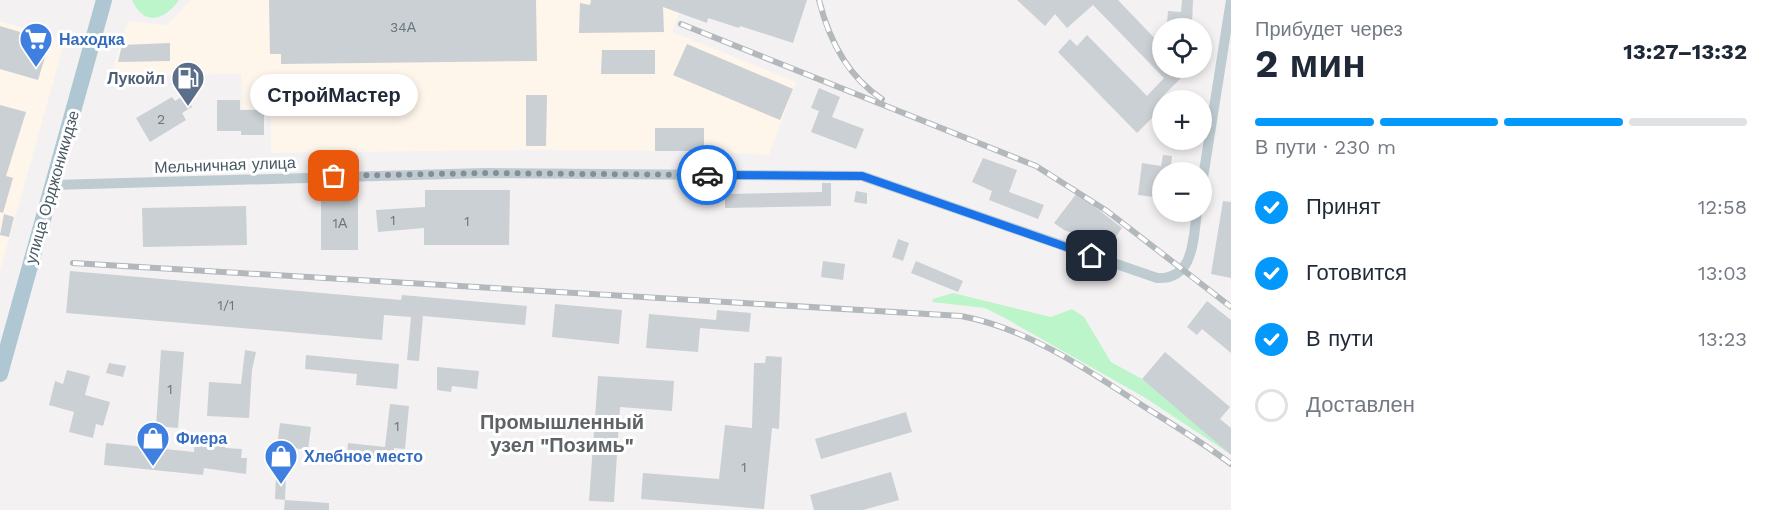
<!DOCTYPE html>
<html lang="ru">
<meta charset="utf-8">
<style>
:root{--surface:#fff;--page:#f6f6f7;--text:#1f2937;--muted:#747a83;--line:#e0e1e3;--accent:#0399fc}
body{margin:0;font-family:"Work Sans",sans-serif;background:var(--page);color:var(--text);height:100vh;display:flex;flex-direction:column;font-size:22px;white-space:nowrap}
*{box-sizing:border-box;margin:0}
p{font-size:20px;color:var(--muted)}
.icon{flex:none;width:33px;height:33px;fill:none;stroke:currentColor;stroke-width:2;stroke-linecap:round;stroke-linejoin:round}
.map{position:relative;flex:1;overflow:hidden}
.details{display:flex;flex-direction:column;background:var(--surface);width:540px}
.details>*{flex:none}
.fabs{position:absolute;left:1152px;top:18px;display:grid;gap:12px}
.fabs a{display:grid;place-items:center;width:60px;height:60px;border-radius:50%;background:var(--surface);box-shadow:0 3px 9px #0003;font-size:30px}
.pin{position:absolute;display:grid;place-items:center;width:51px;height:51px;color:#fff;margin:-26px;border-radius:12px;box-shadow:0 3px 9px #0006}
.courier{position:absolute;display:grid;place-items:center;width:60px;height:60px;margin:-30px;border:4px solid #1a73e8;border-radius:50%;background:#fff;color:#222;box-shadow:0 2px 8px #0007}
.bubble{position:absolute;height:42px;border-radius:21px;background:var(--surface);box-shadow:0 3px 9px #0003;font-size:20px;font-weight:700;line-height:42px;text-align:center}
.head em{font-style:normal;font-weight:700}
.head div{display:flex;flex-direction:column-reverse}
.head{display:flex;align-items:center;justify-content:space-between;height:102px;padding:0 24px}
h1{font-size:39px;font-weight:700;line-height:45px}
.bar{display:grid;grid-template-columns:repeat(4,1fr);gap:9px 6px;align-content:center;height:72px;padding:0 24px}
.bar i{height:8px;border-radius:4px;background:var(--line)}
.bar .on{background:var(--accent)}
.bar p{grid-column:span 4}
ol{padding:0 24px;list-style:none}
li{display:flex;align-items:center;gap:18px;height:66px}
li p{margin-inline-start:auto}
li .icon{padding:6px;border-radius:50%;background:var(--accent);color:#fff;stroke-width:4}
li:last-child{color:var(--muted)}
li i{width:33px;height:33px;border:3px solid var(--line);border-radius:50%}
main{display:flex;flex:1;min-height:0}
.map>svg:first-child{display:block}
</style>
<main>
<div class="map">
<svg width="1231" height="510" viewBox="0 0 1231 510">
<rect width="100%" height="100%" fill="#f4f1f2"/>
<g fill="#fef5eb">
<polygon points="191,0 684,0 672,32 796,82 769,155 704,151 520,150 271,153 271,109 243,109 241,74 111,75 128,21 167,25"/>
<polygon points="0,21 65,40 0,271"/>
</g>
<g fill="#bcf5c9">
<path d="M132,0H179C165,20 144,27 132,0Z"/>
<polygon points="953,293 1051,317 1072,309 1084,317 1111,362 1142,379 1230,454 1144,397 1003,317 985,308 932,302 933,299"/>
</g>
<g fill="#cbd0d4">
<polygon points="269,0 536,0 537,61 281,64 281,54 270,54"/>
<polygon points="591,0 807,0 793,43 740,26 739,28 708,18 707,23 663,7 664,32 579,33 580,3 590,5"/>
<polygon points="1017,0 1118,0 1162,46 1162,68 1191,68 1161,98 1162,108 1137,133 1058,52 1070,39 1077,46 1087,35 1147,96 1164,78 1093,5 1067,28 1055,14 1045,26"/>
<polygon points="1182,0 1193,0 1192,25 1167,23 1168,11 1181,12"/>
<polygon points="0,26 50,41 38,80 0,69"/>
<polygon points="170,43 170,61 118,62 122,45"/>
<polygon points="687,44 793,89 780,120 673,75"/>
<polygon points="602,50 655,50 655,74 601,74"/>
<polygon points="819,88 840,97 832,117 864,129 856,149 811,132 819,111 811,108"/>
<polygon points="185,95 192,107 182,113 186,120 150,142 136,118 172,97 175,101"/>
<polygon points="526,95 547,95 546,146 526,146"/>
<polygon points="217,100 240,100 240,110 264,110 264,135 241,135 241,131 217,131"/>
<polygon points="0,105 26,112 6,176 13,178 3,213 0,212"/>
<rect x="655" y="128" width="49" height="23"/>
<polygon points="1163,155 1172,156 1170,172 1162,172 1162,198 1138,195 1142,163 1161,166"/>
<polygon points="983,158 1017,170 1009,192 1044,205 1038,219 989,200 992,191 972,182"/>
<polygon points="822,183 831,183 831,206 725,208 725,194 822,192"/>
<polygon points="425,190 510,190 509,245 424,245 424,228 378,232 376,210 425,207"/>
<polygon points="856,191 867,193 867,204 854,202"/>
<polygon points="1077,193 1122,228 1109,246 1064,230 1054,223"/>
<polygon points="358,195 358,250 321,250 321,196"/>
<polygon points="1223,201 1231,202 1231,278 1211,274"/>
<polygon points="246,206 247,245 143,247 142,208"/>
<polygon points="4,214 14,217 9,237 0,235"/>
<polygon points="898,239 909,243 903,261 892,257"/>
<polygon points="823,261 845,264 843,280 821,277"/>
<polygon points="916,261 963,281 958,292 911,273"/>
<polygon points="70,271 401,300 402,295 527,306 525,325 423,316 419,361 407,360 411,317 384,315 382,340 66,313"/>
<polygon points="1207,301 1231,320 1231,353 1202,329 1197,335 1187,327"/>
<polygon points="555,304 622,310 619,344 552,337"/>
<polygon points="717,310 751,313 749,332 700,328 698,352 646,348 649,314 716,320"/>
<polygon points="161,350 184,352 178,428 156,426"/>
<polygon points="245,350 256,352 252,370 249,418 207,416 209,382 241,384"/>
<polygon points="1165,352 1230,407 1220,419 1231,428 1231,455 1142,379"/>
<polygon points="306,355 399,364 397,389 356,385 357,374 305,369"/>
<polygon points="766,356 782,357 779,429 772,428 764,509 641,499 643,473 719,479 725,425 752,428 754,363 765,363"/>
<polygon points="109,363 126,366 123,377 106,373"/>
<polygon points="437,367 479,371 477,389 452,386 451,392 437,390"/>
<polygon points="67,370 90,376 85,395 110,402 103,426 96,424 93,438 69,432 74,412 49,405 55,381 63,384"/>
<polygon points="598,376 674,381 672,411 620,407 614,502 589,501"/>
<polygon points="390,404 409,406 405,449 394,448 393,461 347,456 348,443 385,447"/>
<polygon points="906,412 912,432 821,459 815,439"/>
<polygon points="280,423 311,427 308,450 277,446"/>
<polygon points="195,437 226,439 225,448 242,449 241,458 247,458 246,474 204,468 203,475 104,465 106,443 194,452"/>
<polygon points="891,472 899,500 863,510 814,510 810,495"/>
<polygon points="276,476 286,477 285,500 275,499"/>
<polygon points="285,500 329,503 329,510 284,510"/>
</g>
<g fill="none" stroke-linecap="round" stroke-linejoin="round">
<g stroke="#beccd2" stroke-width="10">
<polyline points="1202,184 1231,0"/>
<path d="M53,185L485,173L862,176L1157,278C1194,280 1193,240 1197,212"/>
</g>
<polyline stroke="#aec7d3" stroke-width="16" points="0,374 104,0"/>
<defs>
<g id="rail">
<path d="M819,0C829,40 847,76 882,99"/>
<polyline points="681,24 1036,166 1107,211 1231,307"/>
<path d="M73,263L961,316C1026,328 1085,368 1140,404C1170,423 1202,442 1231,464"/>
</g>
</defs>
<use href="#rail" stroke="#b3b8bc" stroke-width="6"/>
<use href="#rail" stroke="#fff" stroke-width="4" stroke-dasharray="11" stroke-linecap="butt"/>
</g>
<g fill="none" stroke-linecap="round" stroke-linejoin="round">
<polyline stroke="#848e94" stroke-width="6" stroke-dasharray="0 10.8" points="334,176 485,173 707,175"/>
<polyline stroke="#1a73e8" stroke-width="8" points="707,175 862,176 1092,256"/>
</g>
<defs>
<symbol id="supermarket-pin" viewBox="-11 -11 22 30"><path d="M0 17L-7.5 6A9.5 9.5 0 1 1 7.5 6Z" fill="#3f7fe0" stroke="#fff"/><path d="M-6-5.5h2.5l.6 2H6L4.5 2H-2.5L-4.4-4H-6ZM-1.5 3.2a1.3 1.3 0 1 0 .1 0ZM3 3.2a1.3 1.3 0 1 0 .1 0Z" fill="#fff"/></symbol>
<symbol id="fuel-pin" viewBox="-11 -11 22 30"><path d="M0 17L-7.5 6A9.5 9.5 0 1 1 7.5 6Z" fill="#5c6f8a" stroke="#fff"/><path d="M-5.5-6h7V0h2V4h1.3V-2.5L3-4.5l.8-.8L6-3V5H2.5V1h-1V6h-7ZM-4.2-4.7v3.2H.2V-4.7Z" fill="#fff"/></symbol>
<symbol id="shop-pin" viewBox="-11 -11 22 30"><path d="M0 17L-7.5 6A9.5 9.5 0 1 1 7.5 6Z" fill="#3f7fe0" stroke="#fff"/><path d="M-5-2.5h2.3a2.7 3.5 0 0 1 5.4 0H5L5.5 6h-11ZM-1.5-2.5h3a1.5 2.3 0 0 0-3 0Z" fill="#fff"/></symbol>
</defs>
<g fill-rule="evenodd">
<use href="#supermarket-pin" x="17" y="20" width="38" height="52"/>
<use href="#fuel-pin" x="169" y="59" width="38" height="52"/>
<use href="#shop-pin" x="134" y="419" width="38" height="52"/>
<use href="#shop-pin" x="262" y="437" width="38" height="52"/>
</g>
<g text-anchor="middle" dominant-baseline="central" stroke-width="6" stroke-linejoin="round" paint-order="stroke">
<g font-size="14" fill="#68777e">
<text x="403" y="27">34А</text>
<text x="161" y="119">2</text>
<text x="393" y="220">1</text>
<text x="467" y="221">1</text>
<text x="340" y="223">1А</text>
<text x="226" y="305">1/1</text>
<text x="170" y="389">1</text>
<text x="397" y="426">1</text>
<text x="744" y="467">1</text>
</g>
<g font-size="16" font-weight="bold" fill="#366cbe" stroke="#fff" text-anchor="start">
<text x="59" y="39">Находка</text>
<text x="176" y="438">Фиера</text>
<text x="304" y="456">Хлебное место</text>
</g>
<g font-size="16" font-weight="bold" fill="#4e5e75" stroke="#fff" text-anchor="end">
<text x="165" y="78">Лукойл</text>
</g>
<g font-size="16" fill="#475962" stroke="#fff">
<text transform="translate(225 165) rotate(-2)">Мельничная улица</text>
<text transform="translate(52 187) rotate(-74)">улица Орджоникидзе</text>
</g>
<g font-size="20" font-weight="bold" fill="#5d6367" stroke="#fff">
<text x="562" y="422">Промышленный<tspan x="562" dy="23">узел "Позимь"</tspan></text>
</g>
</g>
</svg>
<div class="fabs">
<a><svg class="icon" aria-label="locate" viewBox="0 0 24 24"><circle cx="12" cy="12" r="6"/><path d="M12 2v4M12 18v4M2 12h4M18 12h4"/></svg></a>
<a>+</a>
<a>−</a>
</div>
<div class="pin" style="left:334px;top:176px;background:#ea580c"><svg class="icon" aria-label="bag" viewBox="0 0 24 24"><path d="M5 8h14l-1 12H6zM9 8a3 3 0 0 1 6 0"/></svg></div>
<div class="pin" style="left:1092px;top:256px;background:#1f2937"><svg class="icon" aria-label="home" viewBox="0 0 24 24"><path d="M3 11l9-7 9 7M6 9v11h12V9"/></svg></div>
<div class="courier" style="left:707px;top:175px"><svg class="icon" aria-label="car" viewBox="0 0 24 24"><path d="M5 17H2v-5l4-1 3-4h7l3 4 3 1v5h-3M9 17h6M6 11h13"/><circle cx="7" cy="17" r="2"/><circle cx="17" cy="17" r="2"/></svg></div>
<div class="bubble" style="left:250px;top:74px;width:168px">СтройМастер</div>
</div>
<section class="details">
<div class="head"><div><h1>2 мин</h1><p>Прибудет через</p></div><em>13:27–13:32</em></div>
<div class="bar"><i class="on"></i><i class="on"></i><i class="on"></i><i></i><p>В пути · 230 m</p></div>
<ol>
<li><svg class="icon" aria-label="check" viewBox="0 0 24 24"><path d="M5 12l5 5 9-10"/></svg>Принят<p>12:58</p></li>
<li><svg class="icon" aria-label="check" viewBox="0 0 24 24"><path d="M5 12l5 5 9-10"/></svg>Готовится<p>13:03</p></li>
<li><svg class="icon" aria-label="check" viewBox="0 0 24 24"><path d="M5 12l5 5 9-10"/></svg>В пути<p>13:23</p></li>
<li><i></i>Доставлен</li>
</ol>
</section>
</main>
